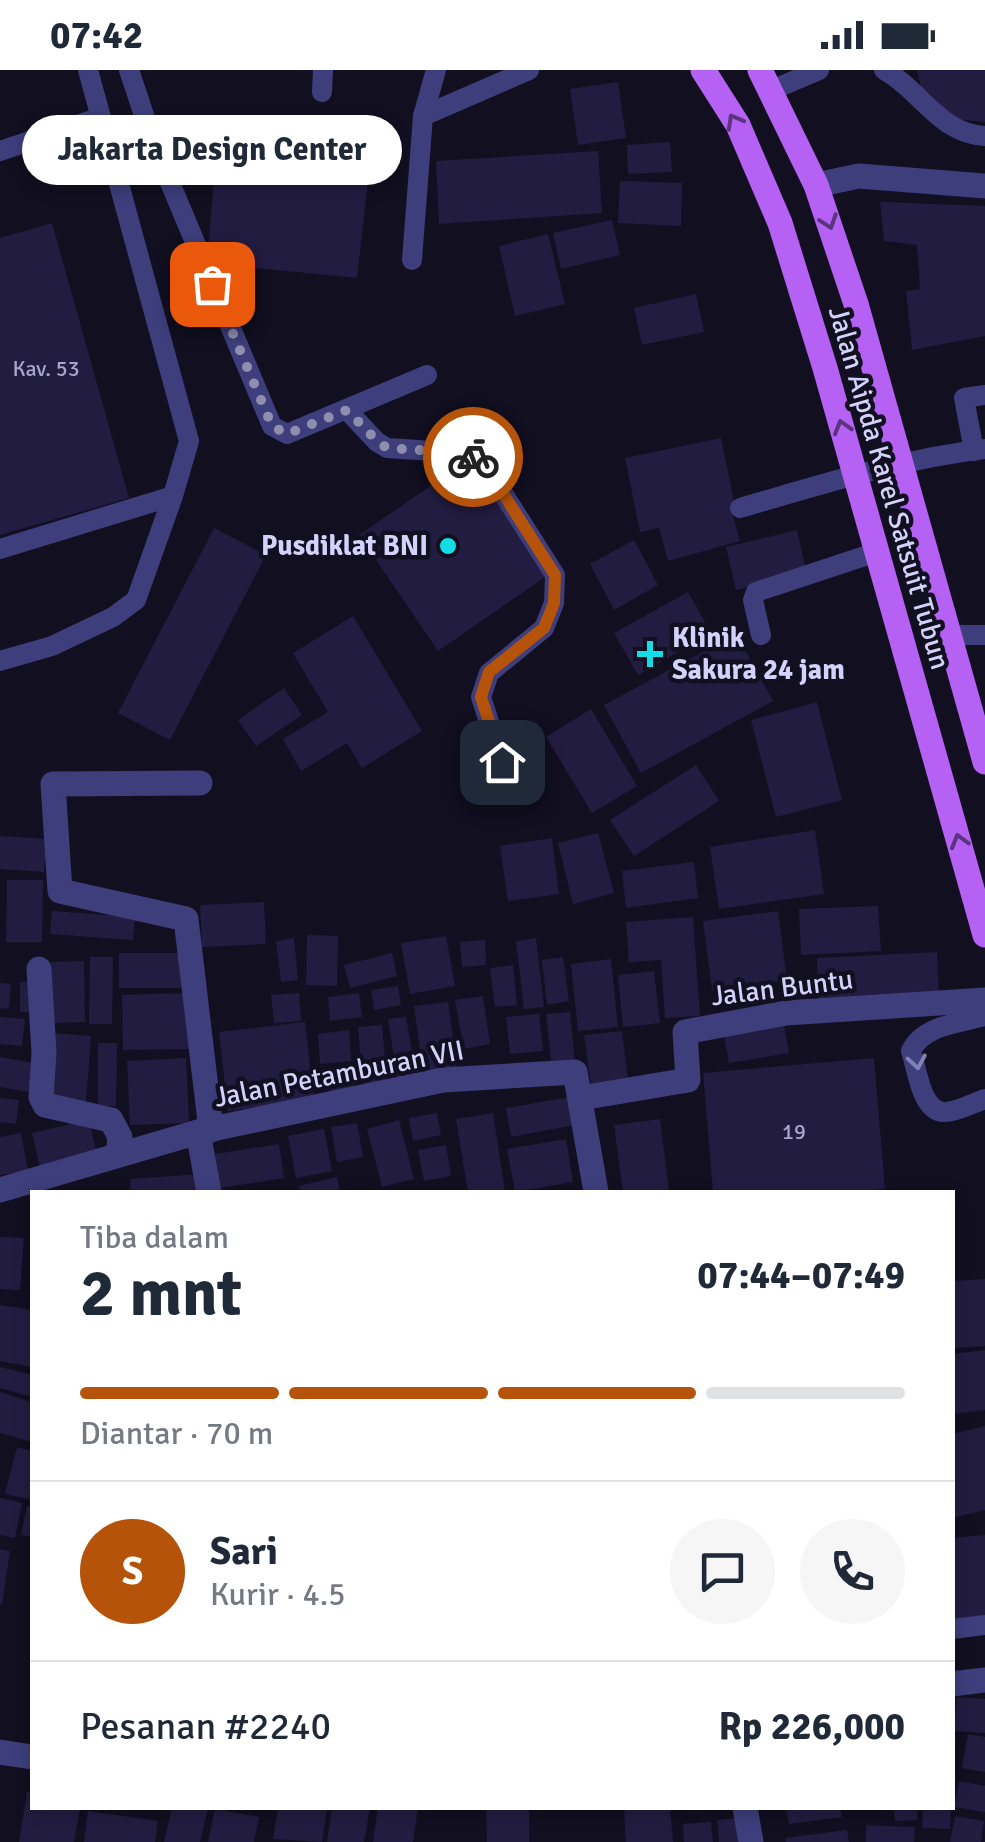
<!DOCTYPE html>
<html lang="id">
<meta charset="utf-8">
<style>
:root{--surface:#fff;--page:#f6f6f7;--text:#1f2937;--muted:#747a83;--line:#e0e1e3;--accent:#b45309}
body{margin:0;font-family:Signika,sans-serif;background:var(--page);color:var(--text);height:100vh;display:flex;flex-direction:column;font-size:38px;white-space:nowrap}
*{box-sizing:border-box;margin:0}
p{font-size:32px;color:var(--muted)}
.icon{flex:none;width:55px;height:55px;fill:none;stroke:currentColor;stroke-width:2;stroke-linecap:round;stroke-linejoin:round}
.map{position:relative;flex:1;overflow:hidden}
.drawer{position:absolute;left:30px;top:1120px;width:925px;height:620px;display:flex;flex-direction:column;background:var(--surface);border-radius:0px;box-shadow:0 5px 15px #0003}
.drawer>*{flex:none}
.pin{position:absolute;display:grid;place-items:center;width:85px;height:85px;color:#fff;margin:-42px;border-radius:20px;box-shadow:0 5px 15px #0006}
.courier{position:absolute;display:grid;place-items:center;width:100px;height:100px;margin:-50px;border:8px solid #b45309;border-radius:50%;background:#fff;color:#222;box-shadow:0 2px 12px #0007}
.bubble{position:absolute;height:70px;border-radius:35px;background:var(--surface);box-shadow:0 5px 15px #0003;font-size:32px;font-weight:800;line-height:70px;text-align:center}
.summary em{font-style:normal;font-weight:800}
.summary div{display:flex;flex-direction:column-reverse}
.summary{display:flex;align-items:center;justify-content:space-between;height:170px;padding:0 50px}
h1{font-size:65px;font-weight:800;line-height:75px}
.bar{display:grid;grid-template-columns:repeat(4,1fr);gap:15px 10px;align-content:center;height:120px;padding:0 50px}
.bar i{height:12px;border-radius:8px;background:var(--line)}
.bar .active{background:var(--accent)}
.bar p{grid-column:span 4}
.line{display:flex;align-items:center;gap:25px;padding:0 50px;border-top:2px solid var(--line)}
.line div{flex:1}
.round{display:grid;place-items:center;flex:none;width:105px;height:105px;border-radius:52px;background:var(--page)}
.status{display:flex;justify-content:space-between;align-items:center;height:70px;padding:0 50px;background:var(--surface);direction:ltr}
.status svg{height:28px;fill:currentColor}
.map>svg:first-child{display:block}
</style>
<div class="status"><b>07:42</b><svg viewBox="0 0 49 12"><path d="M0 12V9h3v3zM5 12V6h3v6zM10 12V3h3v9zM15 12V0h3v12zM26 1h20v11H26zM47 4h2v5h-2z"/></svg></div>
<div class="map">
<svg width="985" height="1772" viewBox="0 0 985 1772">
<rect width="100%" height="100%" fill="#110f20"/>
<g fill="#221c40">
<polygon points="917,0 985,0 985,52 953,49 922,21"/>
<polygon points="618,12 626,68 578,75 570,19"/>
<polygon points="218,62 371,83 357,208 207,193"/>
<polygon points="670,72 672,102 628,104 627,75"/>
<polygon points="598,81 602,143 439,154 436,91"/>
<polygon points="620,111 682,113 681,156 618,153"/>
<polygon points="880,132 985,136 985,266 912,280 906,221 920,219 917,175 884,171"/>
<polygon points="612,150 620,185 561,199 553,163"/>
<polygon points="52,153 129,428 0,465 0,168"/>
<polygon points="548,164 565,234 515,246 499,176"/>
<polygon points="696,224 704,262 642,275 634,238"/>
<polygon points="721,368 736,442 732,443 740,471 668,491 659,458 640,462 625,388"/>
<polygon points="470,389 548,505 438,581 359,465"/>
<polygon points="214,458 266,485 170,670 118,643"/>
<polygon points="797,460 807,504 736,520 726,477"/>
<polygon points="634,470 658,515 614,540 590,494"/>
<polygon points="688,522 711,563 638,605 614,563"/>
<polygon points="353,546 422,661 362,698 347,673 301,701 283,669 328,642 293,583"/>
<polygon points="736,564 773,631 641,703 604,635"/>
<polygon points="284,618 302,645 256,676 238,650"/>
<polygon points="817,632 842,730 776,747 751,650"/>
<polygon points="591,639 637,716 592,743 546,667"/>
<polygon points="696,695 719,731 634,786 610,750"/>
<polygon points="815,760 824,824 719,839 710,777"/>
<polygon points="598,763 614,823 573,834 558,773"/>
<polygon points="0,766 47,769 44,802 0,799"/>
<polygon points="552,768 559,824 508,831 500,776"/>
<polygon points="694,792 698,828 626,838 622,801"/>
<polygon points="7,810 43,810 42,872 6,872"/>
<polygon points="264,832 266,874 202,877 200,835"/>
<polygon points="878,836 881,881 801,885 799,839"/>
<polygon points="52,841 135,847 133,870 50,864"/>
<polygon points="778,841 787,910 712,920 703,851"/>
<polygon points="693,847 700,946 665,948 661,890 629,892 626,852"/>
<polygon points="307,865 338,866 337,916 306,915"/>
<polygon points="446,866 455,916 410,924 401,873"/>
<polygon points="294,868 298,910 281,912 276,871"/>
<polygon points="536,868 544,937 524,939 516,871"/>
<polygon points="485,870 486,895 462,897 460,872"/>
<polygon points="937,882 939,927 818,933 817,888"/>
<rect x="119" y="883" width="71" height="35"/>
<polygon points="392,883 397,906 350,918 344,895"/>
<polygon points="90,887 113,887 112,954 89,954"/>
<polygon points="563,887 569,931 547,935 542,890"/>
<polygon points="611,889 618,957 578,961 571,894"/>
<polygon points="84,891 85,952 53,953 51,892"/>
<polygon points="513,895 517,935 495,937 490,898"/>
<polygon points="654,901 660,953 623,957 618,905"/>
<rect x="20" y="912" width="17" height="30"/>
<polygon points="0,913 11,914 9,939 0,938"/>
<polygon points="398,916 401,935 374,940 371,920"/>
<polygon points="189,923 190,979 123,980 122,925"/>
<polygon points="299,923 301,951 274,953 271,925"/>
<polygon points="359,923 362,947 330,951 328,927"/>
<polygon points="483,926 490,974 464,979 455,930"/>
<polygon points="448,932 457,997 423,1002 414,936"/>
<polygon points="570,942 575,994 552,997 546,944"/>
<polygon points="539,944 543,981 510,984 506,947"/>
<polygon points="0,947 25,949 22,976 0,974"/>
<polygon points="406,947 418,1015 399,1018 388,949"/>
<polygon points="305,952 314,1031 228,1041 219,962"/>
<polygon points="382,955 388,1021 364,1025 358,957"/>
<polygon points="784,955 789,983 729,993 724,965"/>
<polygon points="349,960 351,991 320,994 318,964"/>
<polygon points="622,961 629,1019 592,1022 584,965"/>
<polygon points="52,963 91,966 86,1032 48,1029"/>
<polygon points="98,973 117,973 116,1036 98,1036"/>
<polygon points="0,987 35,993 29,1022 0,1017"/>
<polygon points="186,988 189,1053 130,1055 127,991"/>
<polygon points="874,988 885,1119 843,1122 713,1122 703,1003"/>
<polygon points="352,1002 355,1022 330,1025 328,1006"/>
<polygon points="570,1027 575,1055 511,1067 506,1038"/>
<polygon points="0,1028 19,1030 16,1054 0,1052"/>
<polygon points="437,1043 441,1065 413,1071 409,1048"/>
<polygon points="493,1043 505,1122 468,1122 456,1049"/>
<polygon points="660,1049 669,1122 623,1122 614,1055"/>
<polygon points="89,1050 97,1085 40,1098 32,1063"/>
<polygon points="399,1050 414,1109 382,1117 367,1059"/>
<polygon points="357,1053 363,1087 337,1092 331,1057"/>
<polygon points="324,1059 332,1101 296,1108 288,1066"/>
<polygon points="21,1063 28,1101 0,1105 0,1067"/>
<polygon points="566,1069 573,1112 515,1122 507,1079"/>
<polygon points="279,1074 284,1108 220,1118 215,1084"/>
<polygon points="446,1075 451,1106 424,1111 418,1080"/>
<polygon points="202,1104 203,1122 131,1122 130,1109"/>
<polygon points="337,1107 340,1122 300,1122 299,1116"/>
<polygon points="0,1167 24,1168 20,1220 0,1219"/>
<polygon points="985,1209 985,1276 952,1278 952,1211"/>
<polygon points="0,1235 32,1240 32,1297 0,1291"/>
<polygon points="985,1280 985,1340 952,1344 952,1284"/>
<polygon points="0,1297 32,1305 32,1327 0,1318"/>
<polygon points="0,1322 32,1332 32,1372 0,1363"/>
<polygon points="985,1356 985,1440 952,1448 952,1364"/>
<polygon points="17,1377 32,1381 32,1430 5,1424"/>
<polygon points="0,1428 22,1433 15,1468 0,1465"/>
<polygon points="27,1436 32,1437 32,1467 21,1465"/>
<polygon points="985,1465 985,1548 952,1551 952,1468"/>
<polygon points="0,1479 10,1481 2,1534 0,1534"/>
<polygon points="957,1627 985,1629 985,1663 954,1661"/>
<polygon points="968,1664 985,1667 985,1702 962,1698"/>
<polygon points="959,1711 985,1716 985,1742 954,1737"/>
<polygon points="27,1722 32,1722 32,1738 80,1738 74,1772 19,1772"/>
<polygon points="172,1738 208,1738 200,1772 164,1772"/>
<polygon points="278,1738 327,1738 322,1772 273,1769"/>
<polygon points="332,1738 370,1738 364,1772 327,1772"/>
<polygon points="378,1738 418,1738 413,1772 373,1772"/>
<polygon points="486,1738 529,1738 529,1772 487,1772"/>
<polygon points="624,1738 670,1738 673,1772 626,1772"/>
<polygon points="786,1738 840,1738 842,1747 789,1754"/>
<polygon points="894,1738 917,1738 917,1750 895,1751"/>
<polygon points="923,1738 951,1738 950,1759 922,1758"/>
<polygon points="215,1739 259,1747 254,1772 208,1772"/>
<polygon points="88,1741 158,1751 155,1772 84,1772"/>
<polygon points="955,1746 984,1751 981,1772 950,1772"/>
<polygon points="740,1748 742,1772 719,1772 717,1750"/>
<polygon points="711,1752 713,1772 684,1772 683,1754"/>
<polygon points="866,1755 915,1757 914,1772 866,1772"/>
<polygon points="847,1760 849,1772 786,1772 785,1768"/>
</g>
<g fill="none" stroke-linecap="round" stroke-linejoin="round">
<g stroke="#3d3e7b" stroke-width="20">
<polyline points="129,0 153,72 272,356 287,364 427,305"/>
<path d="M884,0C921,20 938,63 985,66"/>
<polyline points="772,20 819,0"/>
<polyline points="322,22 323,0"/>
<polyline points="423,46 529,0"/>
<polyline points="0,81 101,47"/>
<polyline points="412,190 423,46 436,0"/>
<polyline points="347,340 377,372 387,378 465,383 483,392 555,505 554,533 544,558 489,603 481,627 502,692"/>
<polyline points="974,381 964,328 985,325"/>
<path d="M740,438C820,415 901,389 985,379"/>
<polyline points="0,479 173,426"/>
<polyline points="761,565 753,530 756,522 877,482"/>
<polyline points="948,565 985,565"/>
<polyline points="0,591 52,576 113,547 136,530 173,426 189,371 88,0"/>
<path d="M985,946C960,953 923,955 911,981C917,998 921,1043 945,1042C957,1042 973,1033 985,1029"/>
<polyline points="952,1559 985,1555"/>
</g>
<g stroke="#3d3e7b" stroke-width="25">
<polyline points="816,115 859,106 985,116"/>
<polyline points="200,713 53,714 60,821 186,849 211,1060"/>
<polyline points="39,899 44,983 41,1027 45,1035 111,1050 120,1067 118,1085"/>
<polyline points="581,1028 688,1010 685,962 786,943 985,930"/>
<polyline points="198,1062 209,1122"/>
<polyline points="0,1120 198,1062 443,1010 575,1002 596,1122"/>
<polyline points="952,1614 985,1610"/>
<polyline points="0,1682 32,1687"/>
<polyline points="745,1738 751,1772"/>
</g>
<g stroke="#b561f3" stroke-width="25">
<polyline points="703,0 738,55 780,153 825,298 985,865"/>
<polyline points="760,0 816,115 856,234 985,692"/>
</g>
</g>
<defs><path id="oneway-chevron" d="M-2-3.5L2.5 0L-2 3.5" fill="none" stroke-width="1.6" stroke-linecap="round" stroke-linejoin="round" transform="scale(2.5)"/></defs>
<g stroke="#5b347f">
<use href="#oneway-chevron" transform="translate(734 51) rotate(-119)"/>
<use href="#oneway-chevron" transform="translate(829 152) rotate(71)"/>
<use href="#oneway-chevron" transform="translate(842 357) rotate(-106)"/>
<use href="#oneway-chevron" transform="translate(959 771) rotate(-106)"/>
</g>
<use stroke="#8181b5" href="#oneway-chevron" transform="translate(917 992) rotate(80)"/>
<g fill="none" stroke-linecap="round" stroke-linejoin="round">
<polyline stroke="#908eae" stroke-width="10" stroke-dasharray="0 18" points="212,214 272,356 287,364 347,340 378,372 387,378 465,383 473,387"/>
<polyline stroke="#b45309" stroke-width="12" points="473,387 483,392 555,505 554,533 544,558 489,602 481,627 502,692"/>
</g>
<g fill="#12dde7" stroke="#110f20" stroke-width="4">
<circle cx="448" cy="476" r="10"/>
<path d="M645 569h10v10h10v10h-10v10h-10v-10h-10v-10h10z"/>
</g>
<g text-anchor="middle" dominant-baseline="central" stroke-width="9" stroke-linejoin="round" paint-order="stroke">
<g font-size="22" fill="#a8a4cc">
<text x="46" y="298">Kav. 53</text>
<text x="794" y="1061">19</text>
</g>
<g font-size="28" fill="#d4d2fb" stroke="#110f20">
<text transform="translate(889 418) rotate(74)">Jalan Aipda Karel Satsuit Tubun</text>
<text transform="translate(782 918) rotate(-7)">Jalan Buntu</text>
<text transform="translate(339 1004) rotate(-11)">Jalan Petamburan VII</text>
</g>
<g font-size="28" font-weight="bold" fill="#d4d2fb" stroke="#110f20" text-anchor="end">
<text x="428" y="476">Pusdiklat BNI</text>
<text x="672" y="568" text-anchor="start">Klinik<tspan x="672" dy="32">Sakura 24 jam</tspan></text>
</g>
</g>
</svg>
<div class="pin" style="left:212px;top:214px;background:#ea580c"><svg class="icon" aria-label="bag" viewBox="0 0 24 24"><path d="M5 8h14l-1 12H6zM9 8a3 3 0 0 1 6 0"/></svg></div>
<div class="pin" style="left:502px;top:692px;background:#1f2937"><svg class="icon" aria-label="home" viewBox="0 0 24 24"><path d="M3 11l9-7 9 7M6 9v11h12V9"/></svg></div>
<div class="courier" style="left:473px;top:387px"><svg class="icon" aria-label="bike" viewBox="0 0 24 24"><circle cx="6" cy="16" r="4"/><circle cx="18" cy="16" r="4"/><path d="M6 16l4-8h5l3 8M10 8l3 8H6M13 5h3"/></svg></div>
<div class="bubble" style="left:22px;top:45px;width:380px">Jakarta Design Center</div>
<section class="drawer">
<div class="summary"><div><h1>2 mnt</h1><p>Tiba dalam</p></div><em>07:44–07:49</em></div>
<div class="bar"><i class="active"></i><i class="active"></i><i class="active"></i><i></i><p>Diantar · 70 m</p></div>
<div class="line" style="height:180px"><b class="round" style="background:var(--accent);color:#fff">S</b><div><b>Sari</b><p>Kurir · 4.5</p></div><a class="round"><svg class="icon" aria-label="chat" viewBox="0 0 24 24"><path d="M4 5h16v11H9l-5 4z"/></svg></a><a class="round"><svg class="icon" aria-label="phone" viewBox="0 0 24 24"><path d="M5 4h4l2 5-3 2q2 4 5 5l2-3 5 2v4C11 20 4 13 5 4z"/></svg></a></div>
<div class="line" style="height:130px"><div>Pesanan #2240</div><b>Rp 226,000</b></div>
</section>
</div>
